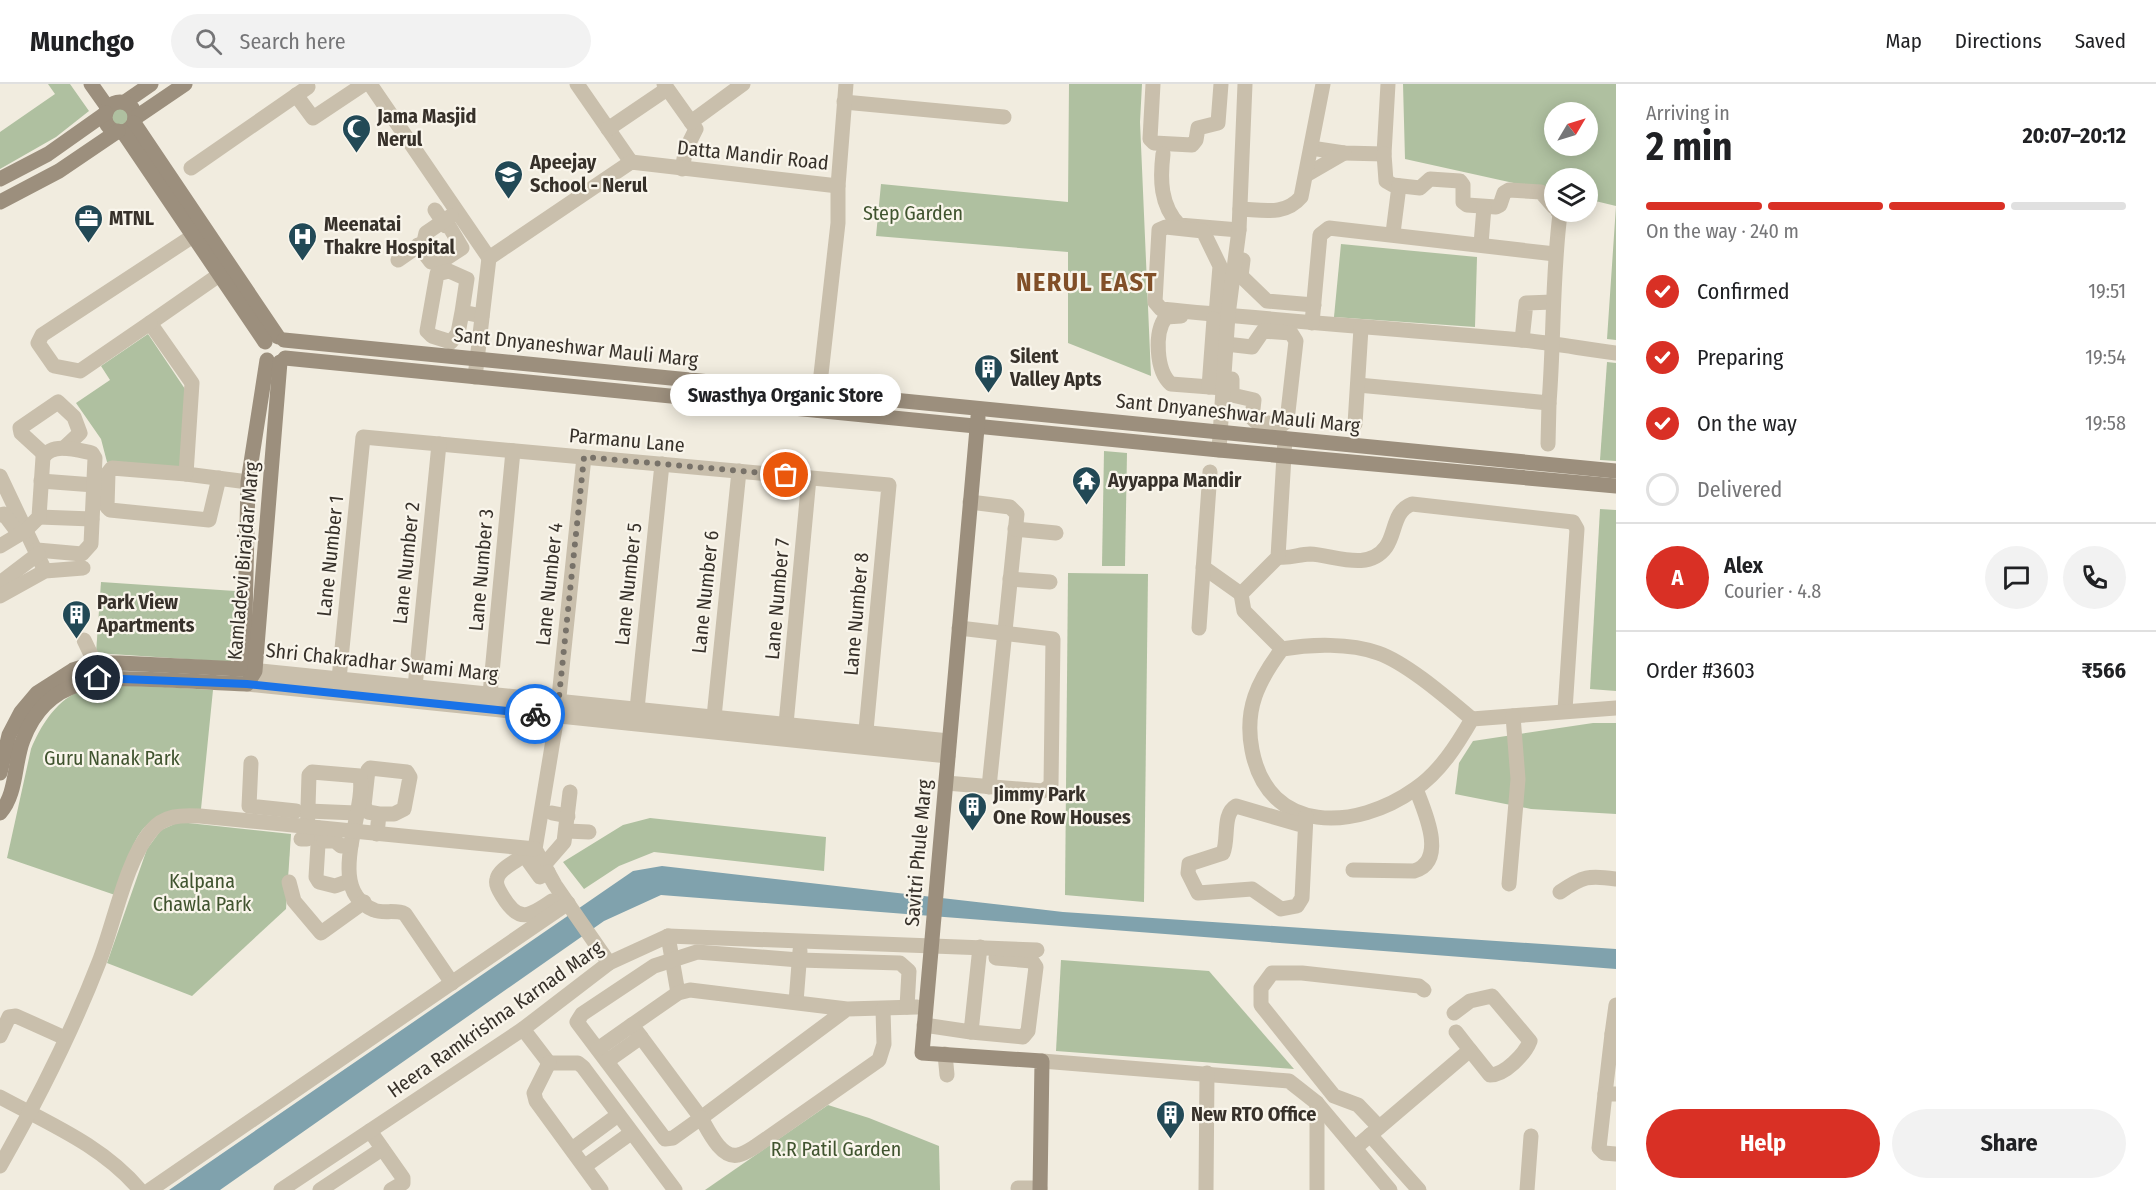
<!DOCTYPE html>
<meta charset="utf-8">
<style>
:root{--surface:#fff;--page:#f2f2f2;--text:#202124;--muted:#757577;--line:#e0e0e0;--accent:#d93025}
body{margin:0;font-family:"Fira Sans Condensed",sans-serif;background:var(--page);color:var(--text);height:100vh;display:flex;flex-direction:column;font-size:22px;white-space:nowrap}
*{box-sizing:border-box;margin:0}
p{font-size:20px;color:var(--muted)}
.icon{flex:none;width:33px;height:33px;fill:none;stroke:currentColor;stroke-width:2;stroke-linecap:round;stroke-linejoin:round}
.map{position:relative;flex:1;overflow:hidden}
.drawer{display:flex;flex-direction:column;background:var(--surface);width:540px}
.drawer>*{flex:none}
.needle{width:39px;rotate:52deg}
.fabs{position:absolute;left:1544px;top:18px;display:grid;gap:12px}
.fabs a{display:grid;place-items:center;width:54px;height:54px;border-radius:50%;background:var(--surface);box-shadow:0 3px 15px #0003;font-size:30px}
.pin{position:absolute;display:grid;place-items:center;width:51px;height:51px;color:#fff;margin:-26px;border:3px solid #fff;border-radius:50%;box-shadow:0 2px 6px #0007}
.courier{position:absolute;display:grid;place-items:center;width:60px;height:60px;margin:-30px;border:4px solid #1a73e8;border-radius:50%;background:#fff;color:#222;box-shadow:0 2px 8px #0007}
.bubble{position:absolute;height:42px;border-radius:21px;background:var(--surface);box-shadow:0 3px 15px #0003;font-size:20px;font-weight:700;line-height:42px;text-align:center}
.summary em{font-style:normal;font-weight:700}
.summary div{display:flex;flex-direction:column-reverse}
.summary{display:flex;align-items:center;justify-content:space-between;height:102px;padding:0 30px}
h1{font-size:39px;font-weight:700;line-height:45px}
.bar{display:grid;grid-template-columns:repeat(4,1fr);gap:9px 6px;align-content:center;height:72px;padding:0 30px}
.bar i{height:8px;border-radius:4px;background:var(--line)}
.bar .current{background:var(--accent)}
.bar p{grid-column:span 4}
.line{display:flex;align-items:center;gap:15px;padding:0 30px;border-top:2px solid var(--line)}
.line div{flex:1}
.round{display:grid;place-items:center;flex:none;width:63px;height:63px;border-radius:32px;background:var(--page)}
ol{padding:0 30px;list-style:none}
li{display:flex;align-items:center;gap:18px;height:66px}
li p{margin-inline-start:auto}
li .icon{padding:6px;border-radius:50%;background:var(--accent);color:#fff;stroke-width:4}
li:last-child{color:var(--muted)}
li i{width:33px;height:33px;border:3px solid var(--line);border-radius:50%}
.cta{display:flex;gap:12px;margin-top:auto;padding:12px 30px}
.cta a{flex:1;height:69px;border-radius:36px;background:var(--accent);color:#fff;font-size:24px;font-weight:700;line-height:69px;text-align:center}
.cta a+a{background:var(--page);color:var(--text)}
header{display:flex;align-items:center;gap:36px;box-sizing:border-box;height:84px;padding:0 30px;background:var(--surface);border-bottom:2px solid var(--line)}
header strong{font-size:28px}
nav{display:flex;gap:33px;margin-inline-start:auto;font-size:21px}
.search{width:420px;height:54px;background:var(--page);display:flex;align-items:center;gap:15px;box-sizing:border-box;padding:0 21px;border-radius:33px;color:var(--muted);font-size:22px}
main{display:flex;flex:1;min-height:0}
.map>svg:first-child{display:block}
</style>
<header>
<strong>Munchgo</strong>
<div class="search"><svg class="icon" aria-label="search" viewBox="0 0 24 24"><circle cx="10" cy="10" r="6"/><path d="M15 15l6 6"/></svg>Search here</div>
<nav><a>Map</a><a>Directions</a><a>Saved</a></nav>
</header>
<main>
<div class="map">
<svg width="1616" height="1106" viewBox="0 0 1616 1106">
<rect width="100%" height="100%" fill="#f1ecdf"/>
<g fill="#afc0a0" fill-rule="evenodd">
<polygon points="48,0 70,0 89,27 56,53 0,85 0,48 55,10"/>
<polygon points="1069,0 1142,0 1140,38 1151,292 1068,259 1068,168 876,152 881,100 1068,118"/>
<path d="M1403,0H1616V256L1607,255L1616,122L1587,115V94H1554V108L1405,75ZM1554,28H1587V62H1554Z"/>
<circle cx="120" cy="33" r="11"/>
<polygon points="1341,160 1477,173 1475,243 1334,233"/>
<polygon points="148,250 187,308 181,383 107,378 101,355 76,319 110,296 101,282"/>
<polygon points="1607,278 1616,279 1616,377 1600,376"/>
<polygon points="1104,367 1127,369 1125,482 1102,482"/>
<polygon points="1600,425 1616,426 1616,607 1590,605"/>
<polygon points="1068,489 1148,490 1144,818 1065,811"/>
<polygon points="101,498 235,507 231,578 96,569"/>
<path d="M116,600L213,606L201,725C136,723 134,760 115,811L7,774L31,665C40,643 55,618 78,608C89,603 104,602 116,600Z"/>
<polygon points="1593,639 1616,639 1616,730 1531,725 1455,710 1459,679 1473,657"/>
<polygon points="650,734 826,753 824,787 654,768 619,782 584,805 563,778 623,741"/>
<polygon points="179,738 291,750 286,825 192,912 107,879 147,765 161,746"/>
<polygon points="1061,876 1209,887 1294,985 1056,967"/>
<polygon points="828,1021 869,1034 939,1062 940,1106 705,1106"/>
</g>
<polygon fill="#80a2ad" points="662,782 1063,828 1616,865 1616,885 661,811 604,837 220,1106 169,1106 633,787"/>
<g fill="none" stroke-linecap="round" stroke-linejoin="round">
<g stroke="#c9bfac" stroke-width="15">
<polyline points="370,0 489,174"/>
<polyline points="577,0 631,78"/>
<polyline points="664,0 696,45 686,65 682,85"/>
<polyline points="1153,0 1150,55 1154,59 1192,61 1196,56 1198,44 1218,39 1221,0"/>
<polyline points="296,11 313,34 364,0"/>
<polyline points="844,18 1004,33"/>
<polyline points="691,38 743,0"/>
<polyline points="608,45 667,5"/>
<polyline points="1311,64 1344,69 1384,70 1388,0"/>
<path d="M1163,70C1160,95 1160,121 1179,141L1239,146"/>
<polyline points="1384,70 1386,97 1393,101 1420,104 1430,95 1460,97 1463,101 1463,118 1467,121 1496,123 1500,121 1504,109 1509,106 1541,108 1554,123"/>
<polyline points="191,84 308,3"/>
<polyline points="1306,91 1344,69"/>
<path d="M1240,125C1263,126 1285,132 1301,113L1323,0"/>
<polyline points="1393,149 1399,102"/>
<polyline points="1481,160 1484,123"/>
<polyline points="418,161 431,178 439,179 462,164 449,142 446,142 435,126"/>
<polyline points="398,176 424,158 426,149 451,132"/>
<polyline points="1243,176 1241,192 1267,217 1314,221"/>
<polyline points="219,191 150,239 192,299 186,390 248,398"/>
<polyline points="462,228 467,195 449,187 437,190 427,247 432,252 451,258 458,249 462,228 482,232"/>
<path d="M1216,231L1220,182L1203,147L1166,143L1159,146L1155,218L1161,225C1281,237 1401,245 1521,256C1553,259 1584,265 1616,269"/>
<path d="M1181,232L1166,233C1154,248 1156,287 1171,300L1223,304"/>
<polyline points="150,239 80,287 54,282 38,259 42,251 193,152"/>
<polyline points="1312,239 1320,151 1329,144 1555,170"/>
<polyline points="1522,256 1526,219 1553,218"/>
<polyline points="1226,260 1252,263 1263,247 1291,249 1296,257 1287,337 1282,341 1255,337 1252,334 1254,316 1232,311 1232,295"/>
<polyline points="475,293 489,174 631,78 838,102"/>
<path d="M1358,301L1549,319C1554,256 1552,193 1560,130L1558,128"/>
<polyline points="1209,303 1214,235"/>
<polyline points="817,326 838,139 838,102 846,0"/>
<polyline points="1355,340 1361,244"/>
<polyline points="1548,360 1549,319"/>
<polyline points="1219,366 1228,231 1239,146 1245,0"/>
<polyline points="45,371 21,349 20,344 58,318 74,333 80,349 64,364"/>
<polyline points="584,373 557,632 535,765 555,801 609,879"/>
<polyline points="186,390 112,384 108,389 107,423 110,426 209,436 219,394"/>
<polyline points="0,392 45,487"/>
<polyline points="41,397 94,401"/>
<polyline points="970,418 1010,423 1017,430 989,703"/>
<polyline points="0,431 4,430 19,450"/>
<polyline points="39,433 92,435"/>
<polyline points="1015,445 1056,449"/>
<path d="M0,462L25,447L39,433L43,373C53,358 77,366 92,369L95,374L91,460L82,470L37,466"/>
<path d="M1278,473C1290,475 1299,470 1310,470C1334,471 1368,488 1386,463C1396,449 1393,427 1412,420L1573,438L1577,445L1565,626"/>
<polyline points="1203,483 1241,510"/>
<polyline points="1010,495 1050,498"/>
<polyline points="0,499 38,470"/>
<polyline points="0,512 45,487 83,484"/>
<polyline points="1199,544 1210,388"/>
<polyline points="84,556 95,579"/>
<polyline points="1282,565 1244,527 1241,510 1278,473 1285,355"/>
<polyline points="339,595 363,353 889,401 865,657"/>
<polyline points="415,603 439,360"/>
<polyline points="490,610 513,367"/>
<polyline points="637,625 662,380"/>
<polyline points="714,633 739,387"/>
<path d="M1472,635C1457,661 1440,688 1415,705C1356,747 1268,751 1252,666C1244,625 1258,597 1282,565C1311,560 1350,559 1378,569C1407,579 1448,615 1472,635L1616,624"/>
<polyline points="786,640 809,394"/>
<polyline points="948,672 247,600 241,585 949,657"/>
<polyline points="251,679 249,722 296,727"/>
<polyline points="946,699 1043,707 1051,701 1053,555 959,544"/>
<polyline points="308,727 356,729"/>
<polyline points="552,729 568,732"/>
<path d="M1305,742L1236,722C1222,730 1229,755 1223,769L1189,780L1188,789L1198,809L1252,805L1281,825L1297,822L1302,814L1306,732"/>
<polyline points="319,744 316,793 319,798 335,802 349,797"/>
<polyline points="567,747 589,748"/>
<polyline points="377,750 379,730 368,728 364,722 368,686 370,684 407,688 410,693 404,725 394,730 379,730"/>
<path d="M301,755H307L309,691L312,688L360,692C367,729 323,805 374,826C383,830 396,825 405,830L452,899"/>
<polyline points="324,757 335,757 341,762 351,761"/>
<polyline points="544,781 564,758 570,708"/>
<path d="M1353,786L1414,787C1448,777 1424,726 1416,705"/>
<path d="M548,788L540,793L527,775L521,773C514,779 499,785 497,795C495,801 500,808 503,813C519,839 529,833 552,817"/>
<polyline points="289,798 294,817 321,849 364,818"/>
<polyline points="1509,800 1518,695 1513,632"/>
<path d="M1560,808C1583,792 1589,791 1616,795"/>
<polyline points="668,852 678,909"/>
<polyline points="796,918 800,867"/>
<polyline points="847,925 690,906 678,909 632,941 701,1034 847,925 917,923"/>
<path d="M883,925L884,960L879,976L756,1062C751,1065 744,1070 738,1071C721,1075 708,1046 701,1034L673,1054L665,1055L577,938L582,930L654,882L697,868L799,876L900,879L909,887L907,923"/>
<path d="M1454,929L1470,917L1492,912L1530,957C1525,970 1505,991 1490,991L1470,966"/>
<polyline points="924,941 971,948 980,863"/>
<polyline points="523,945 549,979"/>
<polyline points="971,948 1023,953 1028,947 1036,883 1032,877 996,874"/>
<polyline points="1612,950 1616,921"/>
<polyline points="0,952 9,933 16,932 65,954"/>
<polyline points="598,965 632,941"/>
<polyline points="945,970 947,991"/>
<polyline points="607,977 641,953"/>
<polyline points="1042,977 1289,997 1317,1019 1390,1106"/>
<polyline points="549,979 578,979 583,983 675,1106"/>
<polyline points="549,979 534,1009 536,1017 601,1106"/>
<polyline points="1605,1010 1612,950 1616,950"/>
<polyline points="1616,1010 1605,1010 1599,1064 1604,1069 1616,1070"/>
<path d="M0,1013C50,1040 103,1062 140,1106"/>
<polyline points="1379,1043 1358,1021 1334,1012 1261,921 1261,904 1272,889 1302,889 1419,902 1424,906"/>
<polyline points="370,1047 403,1094 403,1099 391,1106"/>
<polyline points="1370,1051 1419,1106"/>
<polyline points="1355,1064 1470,966 1456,948"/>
<polyline points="572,1065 618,1031"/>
<path d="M0,1082C37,1017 72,948 99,878C114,840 126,776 151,747C164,731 181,731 200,732L535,765"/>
<polyline points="585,1082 631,1049"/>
<polyline points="1018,1104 1040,1104"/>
<polyline points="150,1106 568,819"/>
<polyline points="281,1106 523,945 609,879 668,852 1037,866"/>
<polyline points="320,1106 382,1065"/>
<polyline points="1206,1106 1207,989"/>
<polyline points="1317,1106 1317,1019"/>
<polyline points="1527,1106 1531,1052"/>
</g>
<g stroke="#9c8f7d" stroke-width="15">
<polyline points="91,0 108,24"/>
<polyline points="125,18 151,0"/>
<circle cx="120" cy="33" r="15"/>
<polyline points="135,34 185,0"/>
<polyline points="134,39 278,253"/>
<polyline points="123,48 265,258"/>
<polyline points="0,95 48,70 106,29"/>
<polyline points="0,118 59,87 118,47"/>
<polyline points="284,256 1616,387"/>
<polyline points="285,274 1219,366 1616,402"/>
<polyline points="978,333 922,969 1042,977 1040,1106"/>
<polyline points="0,689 9,651 21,628 37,609 73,586 95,579 120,579 241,585 245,537 248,398 267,276"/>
<path d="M0,729C17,710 14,679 23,656C48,589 106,593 165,596C192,597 220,599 247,600L255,587L280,278"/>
</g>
</g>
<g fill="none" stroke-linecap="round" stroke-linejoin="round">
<polyline stroke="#787269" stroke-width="6" stroke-dasharray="0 10.8" points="535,630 557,632 584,373 786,391"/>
<polyline stroke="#1a73e8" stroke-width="8" points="98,594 247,600 535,630"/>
</g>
<defs>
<symbol id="mosque-pin" viewBox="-11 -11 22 30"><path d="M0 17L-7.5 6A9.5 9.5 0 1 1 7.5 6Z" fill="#224956" stroke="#f9f5eb"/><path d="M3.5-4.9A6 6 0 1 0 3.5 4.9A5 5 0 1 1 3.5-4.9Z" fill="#fff"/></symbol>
<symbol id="school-pin" viewBox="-11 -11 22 30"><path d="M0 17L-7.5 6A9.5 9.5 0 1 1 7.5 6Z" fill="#224956" stroke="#f9f5eb"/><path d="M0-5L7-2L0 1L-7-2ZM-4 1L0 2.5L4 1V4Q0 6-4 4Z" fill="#fff"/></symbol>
<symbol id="office-pin" viewBox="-11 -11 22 30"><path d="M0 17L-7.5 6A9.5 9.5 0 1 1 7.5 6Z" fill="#224956" stroke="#f9f5eb"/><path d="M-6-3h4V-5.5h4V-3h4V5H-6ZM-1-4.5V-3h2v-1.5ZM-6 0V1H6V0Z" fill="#fff"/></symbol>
<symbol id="hospital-pin" viewBox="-11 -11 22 30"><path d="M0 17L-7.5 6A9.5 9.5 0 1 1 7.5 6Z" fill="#224956" stroke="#f9f5eb"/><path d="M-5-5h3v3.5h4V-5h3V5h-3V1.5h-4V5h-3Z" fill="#fff"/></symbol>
<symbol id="building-pin" viewBox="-11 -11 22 30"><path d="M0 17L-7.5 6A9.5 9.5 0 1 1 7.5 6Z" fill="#224956" stroke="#f9f5eb"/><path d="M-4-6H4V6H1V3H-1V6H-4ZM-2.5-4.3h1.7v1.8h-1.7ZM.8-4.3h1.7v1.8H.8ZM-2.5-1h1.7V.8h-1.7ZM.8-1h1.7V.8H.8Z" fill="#fff"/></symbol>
<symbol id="temple-pin" viewBox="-11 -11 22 30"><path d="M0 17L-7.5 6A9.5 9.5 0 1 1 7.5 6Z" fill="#224956" stroke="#f9f5eb"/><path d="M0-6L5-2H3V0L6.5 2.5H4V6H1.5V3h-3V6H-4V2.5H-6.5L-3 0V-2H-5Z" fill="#fff"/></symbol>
</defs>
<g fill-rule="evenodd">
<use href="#mosque-pin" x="340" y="28" width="33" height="45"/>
<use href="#school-pin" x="492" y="74" width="33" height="45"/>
<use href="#office-pin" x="72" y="118" width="33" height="45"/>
<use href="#hospital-pin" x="286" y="136" width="33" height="45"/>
<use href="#building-pin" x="972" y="268" width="33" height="45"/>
<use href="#temple-pin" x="1070" y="380" width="33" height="45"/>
<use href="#building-pin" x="60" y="514" width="33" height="45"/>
<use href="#building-pin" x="956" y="706" width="33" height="45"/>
<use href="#building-pin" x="1154" y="1014" width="33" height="45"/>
</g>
<g text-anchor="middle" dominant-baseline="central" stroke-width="4.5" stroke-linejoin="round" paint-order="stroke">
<g font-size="20" font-weight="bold" fill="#37312a" stroke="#f9f5eb" text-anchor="start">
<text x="377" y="32">Jama Masjid<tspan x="377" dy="23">Nerul</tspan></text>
<text x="530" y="78">Apeejay<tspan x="530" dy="23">School - Nerul</tspan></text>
<text x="109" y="134">MTNL</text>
<text x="324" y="140">Meenatai<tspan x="324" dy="23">Thakre Hospital</tspan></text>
<text x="1010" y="272">Silent<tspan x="1010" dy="23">Valley Apts</tspan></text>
<text x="1108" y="396">Ayyappa Mandir</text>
<text x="97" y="518">Park View<tspan x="97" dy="23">Apartments</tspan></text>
<text x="993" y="710">Jimmy Park<tspan x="993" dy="23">One Row Houses</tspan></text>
<text x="1191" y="1030">New RTO Office</text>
</g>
<g font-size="20" fill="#37312a" stroke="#f9f5eb">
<text transform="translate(753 71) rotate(6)">Datta Mandir Road</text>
<text transform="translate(576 263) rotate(6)">Sant Dnyaneshwar Mauli Marg</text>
<text transform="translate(1238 329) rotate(6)">Sant Dnyaneshwar Mauli Marg</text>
<text transform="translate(627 356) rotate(5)">Parmanu Lane</text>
<text transform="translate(330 472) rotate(-84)">Lane Number 1</text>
<text transform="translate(243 477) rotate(-85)">Kamladevi Birajdar Marg</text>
<text transform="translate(406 479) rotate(-84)">Lane Number 2</text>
<text transform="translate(481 486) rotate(-85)">Lane Number 3</text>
<text transform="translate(549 500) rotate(-84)">Lane Number 4</text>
<text transform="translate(628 500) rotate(-84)">Lane Number 5</text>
<text transform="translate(705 508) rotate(-84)">Lane Number 6</text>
<text transform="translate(777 515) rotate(-85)">Lane Number 7</text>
<text transform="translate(856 530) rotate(-85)">Lane Number 8</text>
<text transform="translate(382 578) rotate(6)">Shri Chakradhar Swami Marg</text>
<text transform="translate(918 769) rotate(-85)">Savitri Phule Marg</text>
<text transform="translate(495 935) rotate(-35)">Heera Ramkrishna Karnad Marg</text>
</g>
<g font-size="20" fill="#40542f" stroke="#f9f5eb">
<text x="913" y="129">Step Garden</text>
<text x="112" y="674">Guru Nanak Park</text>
<text x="202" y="797">Kalpana<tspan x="202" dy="23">Chawla Park</tspan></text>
<text x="836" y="1065">R.R Patil Garden</text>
</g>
<g font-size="26" font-weight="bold" letter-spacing="1.5" fill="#814f28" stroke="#f9f5eb">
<text x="1087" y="198">NERUL EAST</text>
</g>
</g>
</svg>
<div class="fabs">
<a><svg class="needle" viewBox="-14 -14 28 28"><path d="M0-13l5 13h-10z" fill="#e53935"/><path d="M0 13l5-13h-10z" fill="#757577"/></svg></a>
<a><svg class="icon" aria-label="layers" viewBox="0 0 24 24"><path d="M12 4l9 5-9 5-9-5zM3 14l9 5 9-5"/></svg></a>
</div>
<div class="pin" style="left:786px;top:391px;background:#ea580c"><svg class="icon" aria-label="bag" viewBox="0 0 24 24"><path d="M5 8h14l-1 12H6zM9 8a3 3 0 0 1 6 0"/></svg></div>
<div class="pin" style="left:98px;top:594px;background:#1f2937"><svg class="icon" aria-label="home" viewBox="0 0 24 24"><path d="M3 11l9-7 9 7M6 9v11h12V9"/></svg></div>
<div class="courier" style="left:535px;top:630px"><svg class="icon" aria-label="bike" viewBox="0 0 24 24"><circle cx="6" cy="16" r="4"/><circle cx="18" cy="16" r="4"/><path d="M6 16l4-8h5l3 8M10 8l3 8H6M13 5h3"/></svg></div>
<div class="bubble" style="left:670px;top:290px;width:231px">Swasthya Organic Store</div>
</div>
<section class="drawer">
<div class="summary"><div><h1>2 min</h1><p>Arriving in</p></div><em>20:07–20:12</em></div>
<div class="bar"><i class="current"></i><i class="current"></i><i class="current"></i><i></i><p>On the way · 240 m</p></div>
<ol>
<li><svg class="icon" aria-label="check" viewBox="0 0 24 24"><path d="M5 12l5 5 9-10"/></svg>Confirmed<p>19:51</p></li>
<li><svg class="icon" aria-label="check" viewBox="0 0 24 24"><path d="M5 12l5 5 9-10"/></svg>Preparing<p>19:54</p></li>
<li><svg class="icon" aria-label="check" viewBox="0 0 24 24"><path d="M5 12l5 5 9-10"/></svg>On the way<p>19:58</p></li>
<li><i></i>Delivered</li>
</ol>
<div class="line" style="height:108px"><b class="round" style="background:var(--accent);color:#fff">A</b><div><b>Alex</b><p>Courier · 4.8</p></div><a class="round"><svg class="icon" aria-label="chat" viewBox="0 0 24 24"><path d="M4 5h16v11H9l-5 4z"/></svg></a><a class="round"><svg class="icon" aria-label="phone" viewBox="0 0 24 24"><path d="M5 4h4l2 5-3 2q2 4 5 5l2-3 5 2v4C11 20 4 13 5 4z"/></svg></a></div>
<div class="line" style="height:78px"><div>Order #3603</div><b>₹566</b></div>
<div class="cta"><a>Help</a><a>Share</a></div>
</section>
</main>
